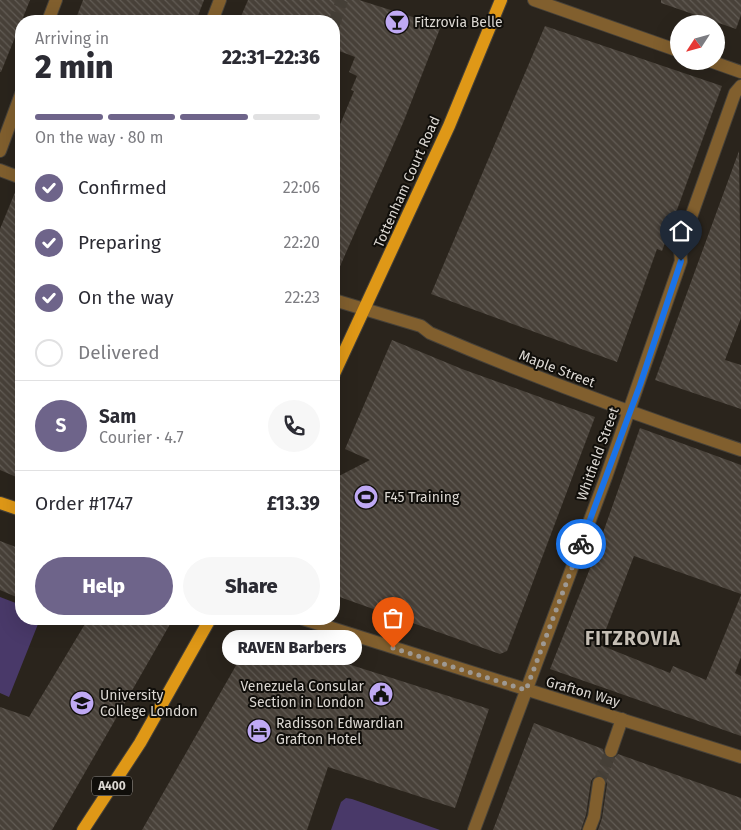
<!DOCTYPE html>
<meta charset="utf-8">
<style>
:root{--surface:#fff;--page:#f7f7f7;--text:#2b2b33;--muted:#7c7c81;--line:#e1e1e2;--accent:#6e648a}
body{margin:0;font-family:"Fira Sans",sans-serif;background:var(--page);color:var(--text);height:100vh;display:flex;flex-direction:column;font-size:19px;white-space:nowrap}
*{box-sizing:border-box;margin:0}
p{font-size:16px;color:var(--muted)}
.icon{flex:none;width:28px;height:28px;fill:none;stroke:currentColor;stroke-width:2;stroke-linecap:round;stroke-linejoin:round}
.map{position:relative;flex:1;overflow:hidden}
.drawer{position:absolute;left:15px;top:15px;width:325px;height:610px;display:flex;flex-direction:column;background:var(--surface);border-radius:20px;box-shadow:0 5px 20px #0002}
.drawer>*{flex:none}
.needle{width:32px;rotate:234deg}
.controls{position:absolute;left:670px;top:15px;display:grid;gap:10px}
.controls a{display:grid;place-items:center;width:55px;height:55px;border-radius:50%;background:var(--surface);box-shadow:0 5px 20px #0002;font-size:25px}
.pin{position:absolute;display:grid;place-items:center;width:42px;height:42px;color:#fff;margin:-51px -21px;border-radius:50% 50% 50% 0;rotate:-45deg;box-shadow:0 0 5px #0007}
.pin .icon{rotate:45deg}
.courier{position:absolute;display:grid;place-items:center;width:50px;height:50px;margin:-25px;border:4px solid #1a73e8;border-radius:50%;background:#fff;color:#222;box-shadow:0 1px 6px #0007}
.bubble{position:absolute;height:35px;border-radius:18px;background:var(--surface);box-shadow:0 5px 20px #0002;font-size:16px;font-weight:800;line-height:35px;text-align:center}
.summary em{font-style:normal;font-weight:800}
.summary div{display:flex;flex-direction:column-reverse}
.summary{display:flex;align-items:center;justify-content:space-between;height:85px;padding:0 20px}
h1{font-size:32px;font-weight:800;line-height:38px}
.bar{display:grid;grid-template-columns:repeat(4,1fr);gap:8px 5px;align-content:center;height:60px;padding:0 20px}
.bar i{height:6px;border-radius:4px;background:var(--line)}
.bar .current{background:var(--accent)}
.bar p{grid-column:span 4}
.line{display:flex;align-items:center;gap:12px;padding:0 20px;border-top:1px solid var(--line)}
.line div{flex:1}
.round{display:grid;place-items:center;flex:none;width:52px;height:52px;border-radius:26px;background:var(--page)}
ol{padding:0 20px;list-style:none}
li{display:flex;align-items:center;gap:15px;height:55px}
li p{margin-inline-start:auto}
li .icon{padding:5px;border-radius:50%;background:var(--accent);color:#fff;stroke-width:4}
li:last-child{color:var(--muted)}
li i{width:28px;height:28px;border:2px solid var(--line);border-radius:50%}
.action{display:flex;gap:10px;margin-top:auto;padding:10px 20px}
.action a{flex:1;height:58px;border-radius:30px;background:var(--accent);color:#fff;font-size:20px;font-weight:800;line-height:58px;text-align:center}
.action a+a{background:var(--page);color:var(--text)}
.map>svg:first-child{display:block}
</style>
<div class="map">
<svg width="741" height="830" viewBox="0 0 741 830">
<defs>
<pattern id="building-back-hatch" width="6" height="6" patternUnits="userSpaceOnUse" patternTransform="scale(1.25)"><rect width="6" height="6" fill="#484139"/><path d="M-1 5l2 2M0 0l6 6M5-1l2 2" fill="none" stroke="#625c55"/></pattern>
</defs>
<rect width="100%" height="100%" fill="#2a241c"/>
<g fill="#493969">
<polygon points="0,597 21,605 21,619 40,619 9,697 0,693"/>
<polygon points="346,798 352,799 440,830 331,830 341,802"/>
</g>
<g fill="url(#building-back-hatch)">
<polygon points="0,0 30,0 1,72 0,72"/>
<polygon points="83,0 204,0 196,21 75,21"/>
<polygon points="248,0 359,0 441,26 403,123 334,280 334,139 354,91 351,90 357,76 349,72 355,57 334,49 334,21 239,21"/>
<polygon points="661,0 741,0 741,15 736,29 661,3"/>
<polygon points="545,26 722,86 662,251 657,249 617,362 431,294"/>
<polygon points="739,151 741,318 725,360 741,365 741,409 655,380"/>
<polygon points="18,185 21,186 21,479 0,470 0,229"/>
<polygon points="392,340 462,369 595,417 507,651 500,654 334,595 334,483 337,477 370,460 345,449"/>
<polygon points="640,428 741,465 741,594 634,556 600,645 670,673 673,666 706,680 741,595 741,657 735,673 741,676 741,736 550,669 593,561"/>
<polygon points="0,541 21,549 21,599 0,590"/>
<polygon points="88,619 173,619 52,830 0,830 0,707 29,717"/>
<polygon points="257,635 489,709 455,808 328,767 307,830 142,830 250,641"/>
<polygon points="534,723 603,749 605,756 608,758 613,759 618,754 741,798 741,830 598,830 602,818 607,784 604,777 600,775 593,778 591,781 586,815 581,830 493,830"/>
</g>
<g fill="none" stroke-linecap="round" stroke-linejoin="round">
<g stroke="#453f37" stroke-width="12" stroke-dasharray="12 6" stroke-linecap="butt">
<polyline points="334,24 342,0"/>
<polyline points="599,783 611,751"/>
</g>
<defs>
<g id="minor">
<polyline points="534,0 679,51"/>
<polyline points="48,21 56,0"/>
<polyline points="212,21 220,0"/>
<polyline points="710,61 741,72"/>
<polyline points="0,151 21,94"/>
<polyline points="0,170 21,178"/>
<path d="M334,300L421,326L430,333C533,377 636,415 741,450"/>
<polyline points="303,619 741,757"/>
<polyline points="611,751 622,719"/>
<polyline points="474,830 606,477 681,261 680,248 735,93 741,86"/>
<polyline points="589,830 594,817 599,783"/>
</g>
<g id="major">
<polyline points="334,374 449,126 501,0"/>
<polyline points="0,503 21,510"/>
<polyline points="83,830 140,743 210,619"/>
</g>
</defs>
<use href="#minor" stroke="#464139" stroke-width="14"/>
<use href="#major" stroke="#464139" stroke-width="14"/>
<use href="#minor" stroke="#815f2e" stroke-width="12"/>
<use href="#major" stroke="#df9817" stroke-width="12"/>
</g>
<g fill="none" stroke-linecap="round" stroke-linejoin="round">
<polyline stroke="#9e9993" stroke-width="5" stroke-dasharray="0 9" points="393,648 526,690 581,544"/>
<polyline stroke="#1a73e8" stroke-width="6" points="581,544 640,385 681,261"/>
</g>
<defs>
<symbol id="bar-disc" viewBox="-11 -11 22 22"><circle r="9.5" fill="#bfa9f4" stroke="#100e0a"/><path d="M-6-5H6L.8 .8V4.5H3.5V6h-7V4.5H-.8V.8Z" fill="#111"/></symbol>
<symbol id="stadium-disc" viewBox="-11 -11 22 22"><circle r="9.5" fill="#bfa9f4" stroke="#100e0a"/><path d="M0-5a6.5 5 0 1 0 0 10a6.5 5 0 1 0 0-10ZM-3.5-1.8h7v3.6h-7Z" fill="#111"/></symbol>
<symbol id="civic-disc" viewBox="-11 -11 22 22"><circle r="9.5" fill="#bfa9f4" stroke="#100e0a"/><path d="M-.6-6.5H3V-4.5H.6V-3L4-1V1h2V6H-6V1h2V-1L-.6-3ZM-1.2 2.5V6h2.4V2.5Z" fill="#111"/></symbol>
<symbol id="university-disc" viewBox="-11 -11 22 22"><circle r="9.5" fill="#bfa9f4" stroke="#100e0a"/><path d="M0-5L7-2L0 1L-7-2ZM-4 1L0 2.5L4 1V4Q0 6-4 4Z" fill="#111"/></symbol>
<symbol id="hotel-disc" viewBox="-11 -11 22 22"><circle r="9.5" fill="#bfa9f4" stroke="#100e0a"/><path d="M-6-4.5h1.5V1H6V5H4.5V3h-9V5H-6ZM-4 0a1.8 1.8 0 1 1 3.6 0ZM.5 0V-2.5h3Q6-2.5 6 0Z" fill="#111"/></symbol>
</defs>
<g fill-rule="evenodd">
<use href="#bar-disc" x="383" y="8" width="28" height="28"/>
<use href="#stadium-disc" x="352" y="483" width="28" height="28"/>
<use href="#civic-disc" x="367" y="680" width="28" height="28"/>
<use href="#university-disc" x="68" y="689" width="28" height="28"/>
<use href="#hotel-disc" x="245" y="717" width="28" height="28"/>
</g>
<g text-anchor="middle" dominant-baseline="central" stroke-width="4" stroke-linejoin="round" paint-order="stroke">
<rect fill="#100e0a" stroke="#9f9b97" stroke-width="1" x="92" y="776.5" width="40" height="19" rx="4"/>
<g font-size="12" font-weight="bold" fill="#dcd8d3">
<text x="112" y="786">A400</text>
</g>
<g font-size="14" fill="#dcd8d3" stroke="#100e0a" text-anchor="start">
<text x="414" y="22">Fitzrovia Belle</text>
<text x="384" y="497">F45 Training</text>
<text x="364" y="686" text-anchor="end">Venezuela Consular<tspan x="364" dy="16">Section in London</tspan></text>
<text x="100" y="695">University<tspan x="100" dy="16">College London</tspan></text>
<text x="276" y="723">Radisson Edwardian<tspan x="276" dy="16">Grafton Hotel</tspan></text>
</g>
<g font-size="14" fill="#dcd8d3" stroke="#100e0a">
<text transform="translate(407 182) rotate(-66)">Tottenham Court Road</text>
<text transform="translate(557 369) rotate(21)">Maple Street</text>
<text transform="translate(598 454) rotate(-70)">Whitfield Street</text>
<text transform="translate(583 692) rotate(16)">Grafton Way</text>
</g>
<g font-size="19" font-weight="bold" letter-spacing="1" fill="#c6bfb5" stroke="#100e0a">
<text x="633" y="638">FITZROVIA</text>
</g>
</g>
</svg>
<div class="controls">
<a><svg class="needle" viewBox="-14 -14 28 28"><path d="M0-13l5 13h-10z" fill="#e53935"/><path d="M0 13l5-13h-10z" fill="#7c7c81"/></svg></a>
</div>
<div class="pin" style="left:393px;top:648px;background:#ea580c"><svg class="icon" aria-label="bag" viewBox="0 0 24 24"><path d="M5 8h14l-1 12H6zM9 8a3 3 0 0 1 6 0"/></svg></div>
<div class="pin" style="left:681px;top:261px;background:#1f2937"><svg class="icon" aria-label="home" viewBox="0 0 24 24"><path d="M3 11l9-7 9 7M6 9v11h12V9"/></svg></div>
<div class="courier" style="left:581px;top:544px"><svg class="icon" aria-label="bike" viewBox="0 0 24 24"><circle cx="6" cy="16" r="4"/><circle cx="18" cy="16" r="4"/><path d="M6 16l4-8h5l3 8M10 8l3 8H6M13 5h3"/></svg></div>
<div class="bubble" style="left:222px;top:630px;width:140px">RAVEN Barbers</div>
<section class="drawer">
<div class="summary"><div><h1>2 min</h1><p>Arriving in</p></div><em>22:31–22:36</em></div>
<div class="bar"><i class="current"></i><i class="current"></i><i class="current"></i><i></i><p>On the way · 80 m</p></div>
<ol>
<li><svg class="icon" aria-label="check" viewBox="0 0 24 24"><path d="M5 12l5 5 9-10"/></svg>Confirmed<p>22:06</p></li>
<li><svg class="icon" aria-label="check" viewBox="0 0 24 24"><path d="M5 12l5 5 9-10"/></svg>Preparing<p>22:20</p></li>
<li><svg class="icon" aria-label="check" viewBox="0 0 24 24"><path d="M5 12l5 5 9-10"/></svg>On the way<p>22:23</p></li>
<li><i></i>Delivered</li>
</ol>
<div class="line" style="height:90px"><b class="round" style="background:var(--accent);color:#fff">S</b><div><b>Sam</b><p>Courier · 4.7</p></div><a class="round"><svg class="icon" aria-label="phone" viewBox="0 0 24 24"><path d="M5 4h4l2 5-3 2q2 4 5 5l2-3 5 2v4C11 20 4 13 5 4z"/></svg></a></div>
<div class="line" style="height:65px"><div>Order #1747</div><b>£13.39</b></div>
<div class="action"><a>Help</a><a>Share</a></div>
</section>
</div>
